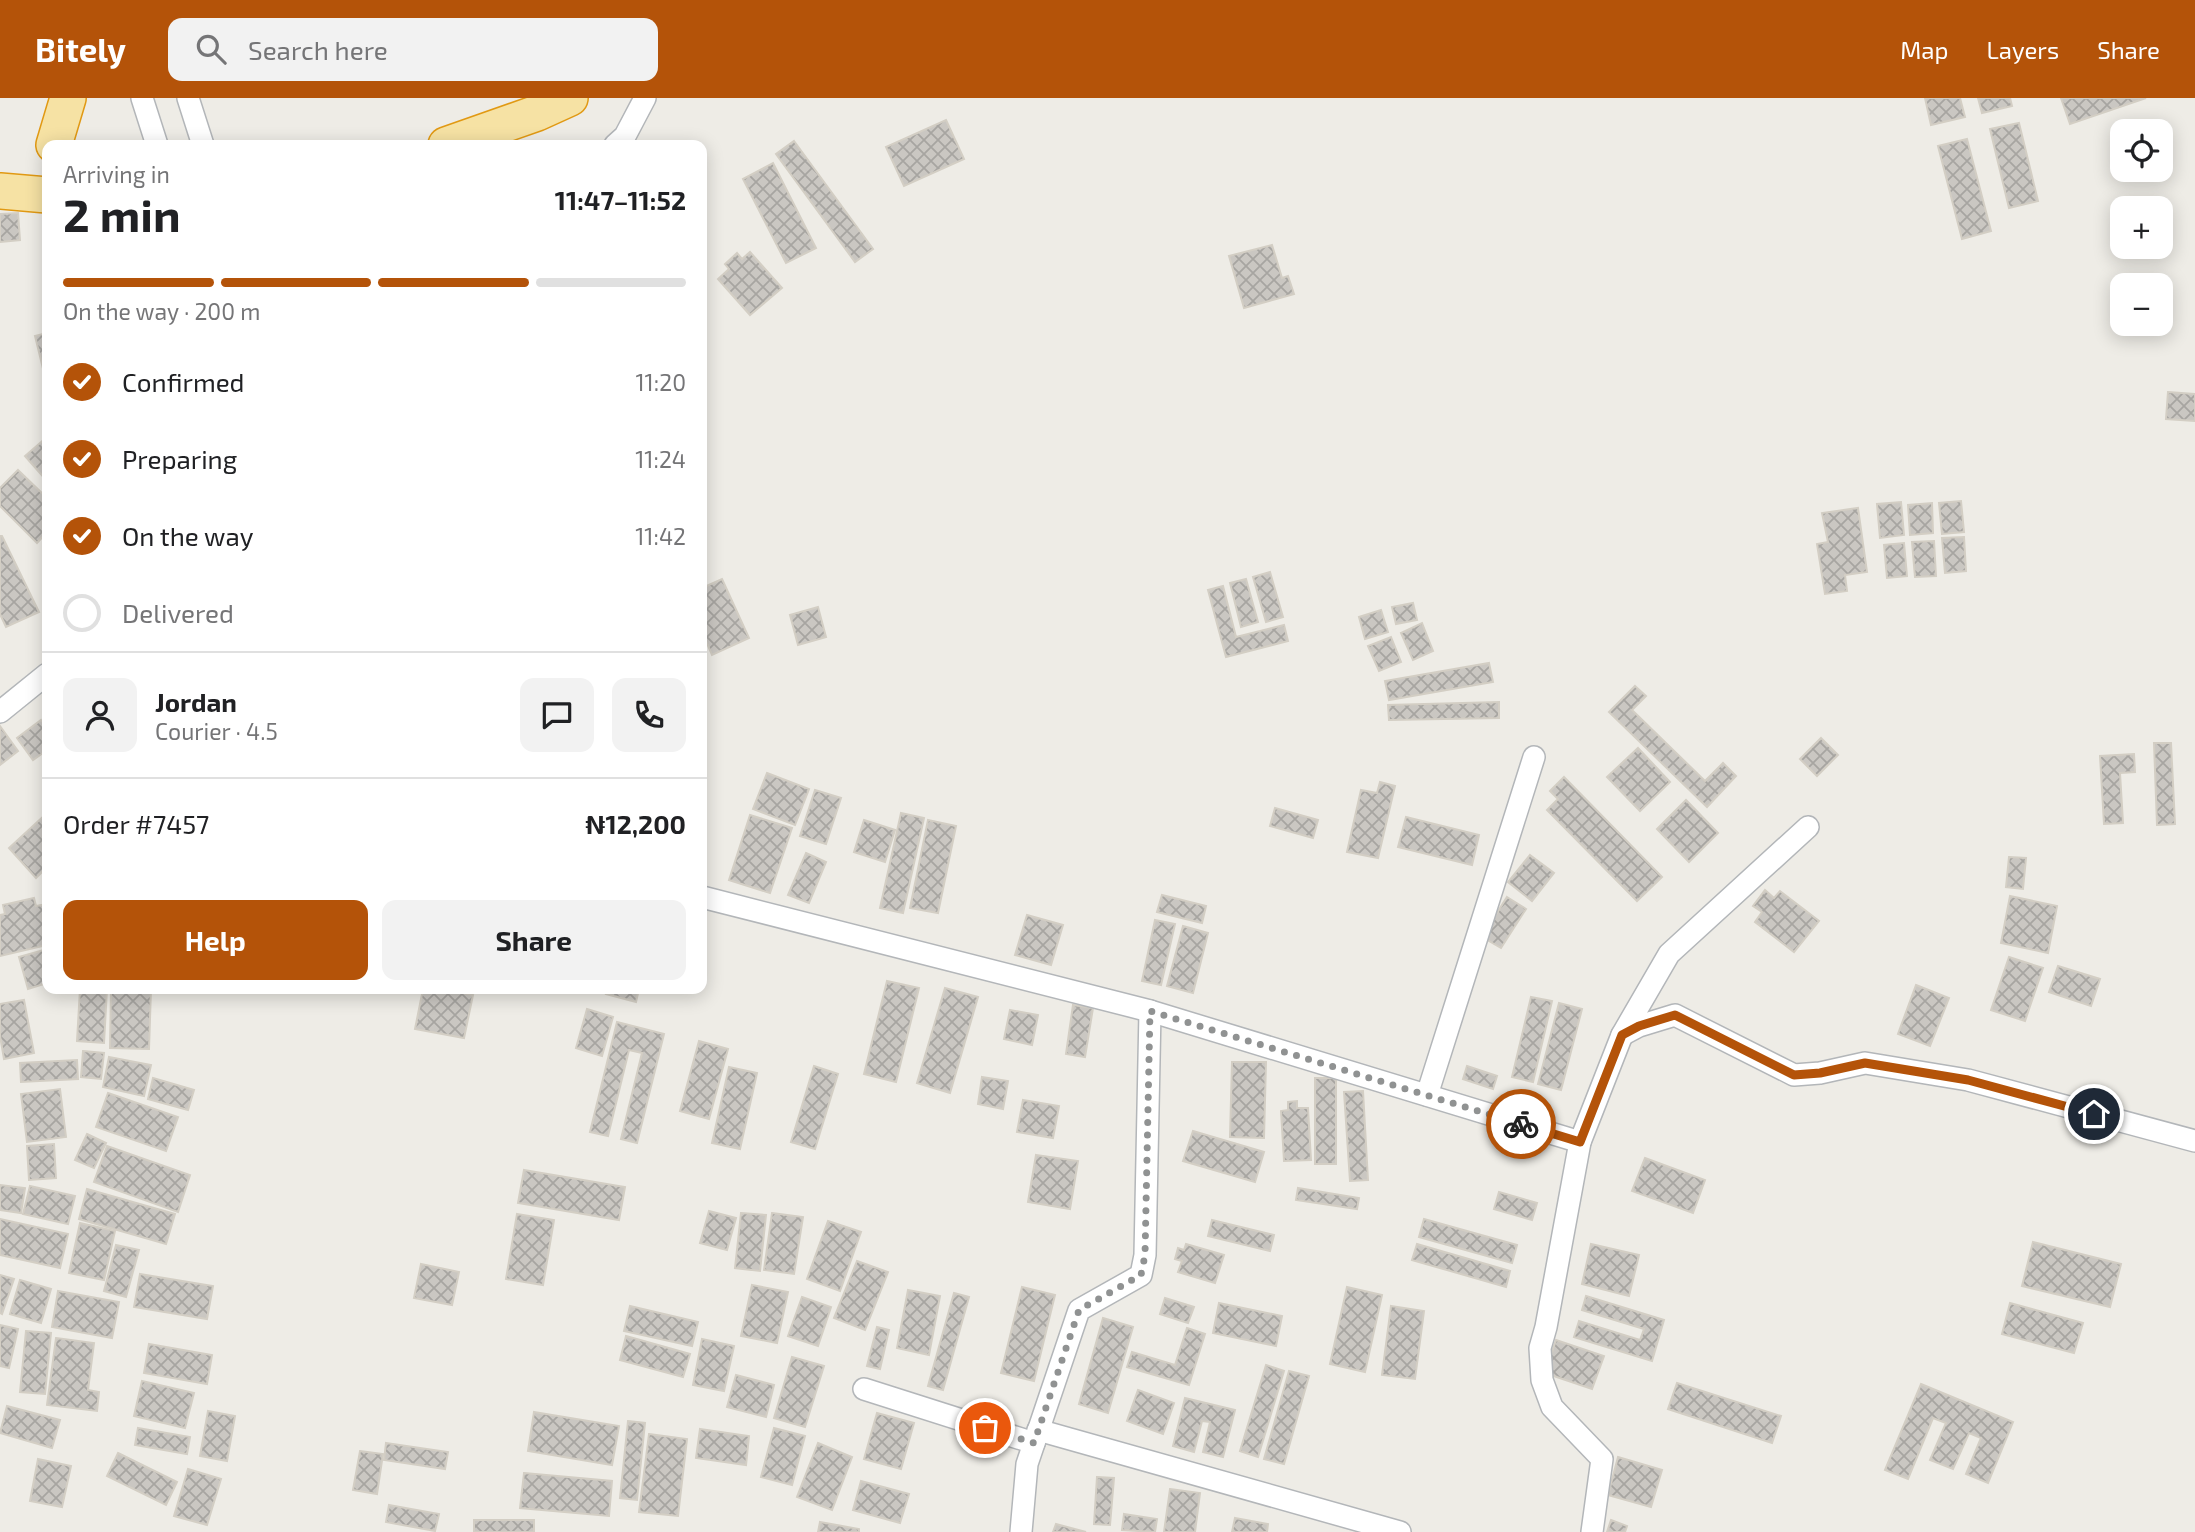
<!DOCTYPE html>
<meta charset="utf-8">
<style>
:root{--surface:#fff;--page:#f2f2f2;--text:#202124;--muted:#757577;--line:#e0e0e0;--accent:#b45309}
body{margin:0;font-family:"Exo 2",sans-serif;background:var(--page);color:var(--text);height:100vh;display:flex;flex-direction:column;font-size:26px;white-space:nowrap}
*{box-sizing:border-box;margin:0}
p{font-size:23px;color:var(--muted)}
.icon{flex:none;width:38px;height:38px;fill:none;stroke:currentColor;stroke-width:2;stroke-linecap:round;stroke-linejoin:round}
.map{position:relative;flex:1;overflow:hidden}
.side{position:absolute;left:42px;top:42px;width:665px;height:854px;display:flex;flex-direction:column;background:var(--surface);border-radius:14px;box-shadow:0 4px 18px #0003}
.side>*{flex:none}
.controls{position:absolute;left:2110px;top:21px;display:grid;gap:14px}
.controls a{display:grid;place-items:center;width:63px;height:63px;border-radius:14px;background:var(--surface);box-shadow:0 4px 18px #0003;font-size:35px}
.pin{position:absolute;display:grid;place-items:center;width:60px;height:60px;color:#fff;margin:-30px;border:4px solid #fff;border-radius:50%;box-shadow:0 2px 7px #0007}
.courier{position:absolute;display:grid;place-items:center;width:70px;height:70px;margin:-35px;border:5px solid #b45309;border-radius:50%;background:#fff;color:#222;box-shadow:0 2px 9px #0007}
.head em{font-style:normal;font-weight:700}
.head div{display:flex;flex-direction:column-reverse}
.head{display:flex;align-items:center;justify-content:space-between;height:119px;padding:0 21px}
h1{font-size:46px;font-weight:700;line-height:52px}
.bar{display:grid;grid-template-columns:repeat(4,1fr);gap:10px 7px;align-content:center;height:84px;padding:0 21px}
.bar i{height:9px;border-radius:5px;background:var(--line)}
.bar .on{background:var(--accent)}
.bar p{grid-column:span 4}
.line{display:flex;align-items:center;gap:18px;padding:0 21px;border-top:2px solid var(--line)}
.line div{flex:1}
.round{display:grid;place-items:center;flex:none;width:74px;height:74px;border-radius:14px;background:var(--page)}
ol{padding:0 21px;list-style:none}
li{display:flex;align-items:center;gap:21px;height:77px}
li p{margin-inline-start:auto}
li .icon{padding:7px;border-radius:50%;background:var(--accent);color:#fff;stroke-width:4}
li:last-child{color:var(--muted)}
li i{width:38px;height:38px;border:4px solid var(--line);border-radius:50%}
.action{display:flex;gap:14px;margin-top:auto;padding:14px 21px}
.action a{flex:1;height:80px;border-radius:14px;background:var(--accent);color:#fff;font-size:28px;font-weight:700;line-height:80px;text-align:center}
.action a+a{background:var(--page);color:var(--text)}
header{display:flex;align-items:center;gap:42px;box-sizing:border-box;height:98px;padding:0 35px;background:var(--accent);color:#fff}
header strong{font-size:33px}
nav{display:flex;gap:38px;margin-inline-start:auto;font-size:24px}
.search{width:490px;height:63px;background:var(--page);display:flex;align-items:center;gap:18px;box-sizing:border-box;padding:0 24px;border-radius:14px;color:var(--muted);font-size:26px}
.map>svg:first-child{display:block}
</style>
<header>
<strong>Bitely</strong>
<div class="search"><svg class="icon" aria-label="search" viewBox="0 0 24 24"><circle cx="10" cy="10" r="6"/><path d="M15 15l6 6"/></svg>Search here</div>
<nav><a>Map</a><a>Layers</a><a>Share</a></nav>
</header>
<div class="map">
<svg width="2195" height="1434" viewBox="0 0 2195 1434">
<defs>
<pattern id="building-cross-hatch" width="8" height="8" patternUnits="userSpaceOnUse" patternTransform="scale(1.75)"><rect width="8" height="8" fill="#cac7c2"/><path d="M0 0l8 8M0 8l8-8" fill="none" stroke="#a7a5a1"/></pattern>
</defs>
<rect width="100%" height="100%" fill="#eeece6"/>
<g fill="url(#building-cross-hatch)" stroke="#d3cec4" stroke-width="2">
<polygon points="1925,0 1960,0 1965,19 1931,27"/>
<polygon points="1978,0 2010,0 2012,8 1982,15"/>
<polygon points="2061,0 2146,0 2070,26"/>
<polygon points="946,22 964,61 904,88 886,49"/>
<polygon points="2019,25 2038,103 2009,110 1990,31"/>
<polygon points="1967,41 1991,133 1962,141 1938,48"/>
<polygon points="794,43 873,151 855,164 776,56"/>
<polygon points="773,65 816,150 786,165 743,81"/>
<polygon points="18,115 20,142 0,144 0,116"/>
<polygon points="1272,147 1282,180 1288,178 1294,196 1244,210 1229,158"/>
<polygon points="750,154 782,190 750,217 718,181 729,171 725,166 737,155 742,161"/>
<polygon points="47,235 47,287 35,238"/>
<polygon points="2168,294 2195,296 2195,323 2166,321"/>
<polygon points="47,339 47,383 25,358"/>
<polygon points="18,372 47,400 47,434 37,445 0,408 0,390"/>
<polygon points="1961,403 1964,434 1942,436 1939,405"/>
<polygon points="1901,404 1904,437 1880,440 1877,406"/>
<polygon points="1932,405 1933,435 1910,437 1908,407"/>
<polygon points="1858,410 1867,474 1845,477 1847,493 1825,496 1817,446 1828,444 1822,415"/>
<polygon points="0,438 2,438 39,514 6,529 0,516"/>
<polygon points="1964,439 1966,473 1945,475 1942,440"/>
<polygon points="1934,443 1936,478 1915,479 1912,444"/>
<polygon points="1904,445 1907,478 1887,480 1884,447"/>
<polygon points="1270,474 1283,519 1266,524 1253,479"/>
<polygon points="722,481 749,540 712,557 702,534 702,490"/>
<polygon points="1246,481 1258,524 1241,529 1230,485"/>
<polygon points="1223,488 1236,539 1284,527 1288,543 1226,559 1208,492"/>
<polygon points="1413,505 1417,522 1396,526 1392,509"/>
<polygon points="818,509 826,539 798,547 790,517"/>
<polygon points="1381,512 1388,534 1365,541 1359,519"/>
<polygon points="1422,525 1433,553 1413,562 1401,535"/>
<polygon points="1391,539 1401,564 1379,573 1368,548"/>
<polygon points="1489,565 1493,584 1389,602 1385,583"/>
<polygon points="1635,588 1646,598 1632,612 1705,683 1723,665 1736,678 1707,709 1609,614"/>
<polygon points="1499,604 1499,620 1389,622 1388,607"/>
<polygon points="41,622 47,630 47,652 33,662 17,640"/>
<polygon points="0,628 18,653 0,667"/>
<polygon points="1821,640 1838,657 1817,678 1800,661"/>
<polygon points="2154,645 2171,645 2175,726 2157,727"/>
<polygon points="1638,650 1670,684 1640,713 1607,679"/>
<polygon points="2134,656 2135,674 2120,675 2123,725 2104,726 2100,658"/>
<polygon points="767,675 809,691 795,727 753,711"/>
<polygon points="1564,679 1662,779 1637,803 1547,712 1558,701 1550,693"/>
<polygon points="1380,684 1395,688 1378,760 1347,754 1361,692 1377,695"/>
<polygon points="815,692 841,700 826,746 800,738"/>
<polygon points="1686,702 1718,735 1689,764 1657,731"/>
<polygon points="1275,710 1318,722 1313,740 1270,728"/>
<polygon points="47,715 47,769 36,780 9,750"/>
<polygon points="901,715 924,720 903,815 880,810"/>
<polygon points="750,717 792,730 770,795 729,782"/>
<polygon points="1406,719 1479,737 1472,767 1398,749"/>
<polygon points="864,722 895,732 885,764 854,754"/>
<polygon points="928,722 956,728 938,815 910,810"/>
<polygon points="806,755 826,764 809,805 788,797"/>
<polygon points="1530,757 1554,775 1532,803 1508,784"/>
<polygon points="2009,759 2026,760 2023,791 2006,789"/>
<polygon points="1765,792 1774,800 1780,793 1819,823 1794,854 1755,824 1762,814 1753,808"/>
<polygon points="1162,797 1206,808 1202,825 1157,814"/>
<polygon points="2010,798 2057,808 2048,855 2001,845"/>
<polygon points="1507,799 1526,811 1501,850 1482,839"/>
<polygon points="34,800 36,808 47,806 47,847 0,858 0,817 5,816 3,807"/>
<polygon points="1027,817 1063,827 1051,867 1015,857"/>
<polygon points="1155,822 1175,826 1161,887 1142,883"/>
<polygon points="1183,828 1208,835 1193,895 1167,888"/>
<polygon points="47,851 47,885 28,891 19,859"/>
<polygon points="2009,859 2043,870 2025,923 1991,912"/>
<polygon points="2058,868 2100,881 2091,908 2049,894"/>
<polygon points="887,883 919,890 896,984 864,976"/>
<polygon points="1916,887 1949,900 1930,948 1898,936"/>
<polygon points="945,890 978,899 950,995 917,985"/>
<polygon points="80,891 107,891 104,945 77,943"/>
<polygon points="111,891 151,891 149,951 110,950"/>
<polygon points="423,891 443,891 473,897 464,940 415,931"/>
<polygon points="608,891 639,891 636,904 606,896"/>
<polygon points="1531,899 1552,903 1533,984 1512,979"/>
<polygon points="24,902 34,955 4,961 0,938 0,906"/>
<polygon points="1559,905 1582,911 1561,992 1538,986"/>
<polygon points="1073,907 1093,910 1085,959 1066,956"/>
<polygon points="587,911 613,919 602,958 576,950"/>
<polygon points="1010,912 1038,917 1032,947 1004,941"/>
<polygon points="617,924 664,936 637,1045 621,1041 642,955 629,952 608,1038 590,1034"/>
<polygon points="699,943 728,951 709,1021 680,1013"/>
<polygon points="83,953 104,955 101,981 81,979"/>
<polygon points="109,959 151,967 144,998 103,989"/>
<polygon points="77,962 78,981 21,984 20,965"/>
<polygon points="1232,964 1266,964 1264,1040 1230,1039"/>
<polygon points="814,968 838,976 815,1051 791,1044"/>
<polygon points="1467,968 1497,978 1493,991 1463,981"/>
<polygon points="729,969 757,975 740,1051 712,1045"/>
<polygon points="982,979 1008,983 1003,1011 978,1006"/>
<polygon points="153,980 194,992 188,1012 148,1001"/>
<rect x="1315" y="980" width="21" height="86"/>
<polygon points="60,991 66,1039 27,1044 21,996"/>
<polygon points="1363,993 1368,1082 1350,1083 1344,994"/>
<polygon points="108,995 178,1019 166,1053 96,1029"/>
<polygon points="1023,1002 1059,1008 1053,1040 1017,1034"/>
<polygon points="1297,1003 1297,1010 1308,1010 1311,1062 1284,1063 1281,1013 1288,1012 1288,1004"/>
<polygon points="1193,1033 1264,1054 1255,1084 1183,1063"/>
<polygon points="87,1036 106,1045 94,1070 75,1062"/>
<polygon points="54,1046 56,1080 29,1082 27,1048"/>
<polygon points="107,1048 190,1077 178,1114 94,1084"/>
<polygon points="1036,1057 1078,1063 1070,1111 1028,1104"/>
<polygon points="1645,1060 1705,1082 1693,1115 1632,1093"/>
<polygon points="524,1072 625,1089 619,1122 518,1105"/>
<polygon points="0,1087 25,1090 21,1115 0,1112"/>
<polygon points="30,1088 75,1098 68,1126 23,1116"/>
<polygon points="1298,1090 1359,1100 1357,1111 1296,1102"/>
<polygon points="87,1091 175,1116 166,1146 79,1121"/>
<polygon points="1499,1094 1537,1105 1532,1122 1494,1111"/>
<polygon points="709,1113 736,1120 727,1152 700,1145"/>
<polygon points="741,1115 766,1117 760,1173 735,1170"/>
<polygon points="772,1115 803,1119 794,1176 764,1172"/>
<polygon points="517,1116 554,1122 543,1187 506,1181"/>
<polygon points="0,1121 68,1136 60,1170 0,1157"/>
<polygon points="1424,1121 1517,1147 1512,1165 1419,1139"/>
<polygon points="1212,1122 1274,1137 1270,1153 1208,1138"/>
<polygon points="828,1123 861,1134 840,1193 807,1181"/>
<polygon points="80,1125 115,1133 104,1182 69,1175"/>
<polygon points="2033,1144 2121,1166 2110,1209 2022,1188"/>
<polygon points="1186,1146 1224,1157 1215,1185 1178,1174 1182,1163 1175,1161 1178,1150 1184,1152"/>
<polygon points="1417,1146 1510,1173 1506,1189 1412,1162"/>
<polygon points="1591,1146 1639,1157 1629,1198 1582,1186"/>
<polygon points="116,1147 139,1152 126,1199 104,1193"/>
<polygon points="857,1163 888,1174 865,1232 834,1220"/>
<polygon points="421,1166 459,1174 452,1207 414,1200"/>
<polygon points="140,1176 213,1188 207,1221 134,1209"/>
<polygon points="0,1177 14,1181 2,1216 0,1215"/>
<polygon points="20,1182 51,1191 41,1225 10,1216"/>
<polygon points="752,1187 788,1194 777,1245 741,1238"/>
<polygon points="1022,1189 1055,1197 1034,1283 1001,1275"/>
<polygon points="1347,1189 1382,1197 1365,1274 1330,1266"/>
<polygon points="908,1192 940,1198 929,1257 897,1250"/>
<polygon points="58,1193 119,1204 112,1240 52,1229"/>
<polygon points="954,1195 969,1199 943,1292 928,1288"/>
<polygon points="1586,1198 1664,1222 1652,1263 1574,1239 1579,1223 1640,1242 1644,1231 1582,1212"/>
<polygon points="802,1199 831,1209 818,1248 788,1238"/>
<polygon points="1165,1200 1194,1209 1188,1225 1160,1216"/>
<polygon points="1219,1205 1282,1218 1276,1248 1213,1235"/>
<polygon points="2010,1205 2083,1225 2074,1255 2002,1236"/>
<polygon points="630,1208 698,1224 692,1248 624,1233"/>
<polygon points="1391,1208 1424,1213 1415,1281 1382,1277"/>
<polygon points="1103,1220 1133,1229 1108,1315 1079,1306"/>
<polygon points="0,1227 18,1231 9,1270 0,1268"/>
<polygon points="877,1229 889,1232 880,1271 867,1268"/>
<polygon points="1187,1230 1205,1236 1189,1287 1127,1269 1132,1254 1175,1267"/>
<polygon points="26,1233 51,1235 45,1296 20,1294"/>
<polygon points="626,1238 690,1256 683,1279 620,1262"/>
<polygon points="56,1240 94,1245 88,1292 99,1294 97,1313 47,1307"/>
<polygon points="702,1241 734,1248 724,1293 693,1287"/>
<polygon points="1556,1242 1604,1258 1592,1291 1545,1275"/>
<polygon points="149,1246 212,1257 207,1286 144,1275"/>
<polygon points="792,1259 824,1268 805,1329 774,1320"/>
<polygon points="1266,1267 1284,1273 1258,1359 1240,1353"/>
<polygon points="1289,1273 1309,1278 1284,1366 1264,1361"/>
<polygon points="736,1277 774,1287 766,1319 727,1309"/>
<polygon points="142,1283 194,1295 185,1330 134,1318"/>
<polygon points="1677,1285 1781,1318 1772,1345 1668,1311"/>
<polygon points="1921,1286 2013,1324 1988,1385 1966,1376 1981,1340 1969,1335 1953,1371 1930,1362 1946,1325 1933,1320 1908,1381 1885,1372"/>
<polygon points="1138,1292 1174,1305 1163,1336 1127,1323"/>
<polygon points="1185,1300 1235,1312 1223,1359 1203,1354 1210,1324 1202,1323 1194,1354 1173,1348"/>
<polygon points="7,1308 60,1322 52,1350 0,1335"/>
<polygon points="208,1313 235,1318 227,1363 200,1358"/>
<polygon points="534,1314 619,1328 612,1367 528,1353"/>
<polygon points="877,1315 914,1325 901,1371 864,1361"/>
<polygon points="628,1323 645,1325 637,1402 620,1400"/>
<polygon points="138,1330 190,1339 187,1356 135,1347"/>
<polygon points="774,1330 805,1338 792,1387 761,1379"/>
<polygon points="700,1331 749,1338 746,1367 696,1360"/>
<polygon points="649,1336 687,1341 678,1418 639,1414"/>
<polygon points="386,1345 448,1354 445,1371 384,1362"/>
<polygon points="818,1345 852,1359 832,1412 797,1399"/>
<polygon points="360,1353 383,1356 377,1396 353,1392"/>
<polygon points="118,1355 177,1384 166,1407 107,1378"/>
<polygon points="1618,1359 1662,1372 1651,1409 1608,1397"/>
<polygon points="38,1361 71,1368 62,1409 30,1403"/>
<polygon points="188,1371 221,1381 207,1427 174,1418"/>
<polygon points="524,1375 612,1383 609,1418 520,1410"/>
<polygon points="1097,1379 1114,1380 1110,1427 1094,1426"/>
<polygon points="861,1383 909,1396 900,1425 853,1412"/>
<polygon points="1170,1391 1200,1395 1195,1434 1164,1434"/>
<polygon points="389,1407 439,1416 435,1433 386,1424"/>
<polygon points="1124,1416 1157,1421 1155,1434 1122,1432"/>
<polygon points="1235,1420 1268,1426 1267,1434 1232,1434"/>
<rect x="474" y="1422" width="60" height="12"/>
<polygon points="1611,1422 1627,1428 1625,1434 1607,1434"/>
<polygon points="820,1424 859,1431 859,1434 818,1434"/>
<polygon points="1056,1426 1086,1434 1053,1434"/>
</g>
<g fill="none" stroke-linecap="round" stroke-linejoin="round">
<defs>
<g id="minor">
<polyline points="142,0 157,47"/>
<polyline points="188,0 203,47"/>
<polyline points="615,47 625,38 645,0"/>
<polyline points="0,614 47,576"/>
<polyline points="702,799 1150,913 1580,1044"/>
<polyline points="1622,937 1639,928 1675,917 1794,977 1820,975 1865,965 1968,982 2195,1043"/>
<polyline points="1427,997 1534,659"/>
<polyline points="864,1291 1034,1345"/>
<polyline points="1038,1332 1400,1434"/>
<polyline points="1021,1434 1027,1366 1079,1212 1141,1177 1145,1157 1150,913"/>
<polyline points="1592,1434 1602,1361 1552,1309 1542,1282 1540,1250 1546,1229 1580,1044 1622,937 1669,856 1808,729"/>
</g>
<g id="trunk">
<polyline points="54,47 68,0"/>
<polyline points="446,47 537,15 570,0"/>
<polyline points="0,93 47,97"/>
</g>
</defs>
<use href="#minor" stroke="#b3b6b9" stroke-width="24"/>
<use href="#trunk" stroke="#e19913" stroke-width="38"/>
<use href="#minor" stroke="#fff" stroke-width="21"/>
<use href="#trunk" stroke="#f6e2a4" stroke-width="35"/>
</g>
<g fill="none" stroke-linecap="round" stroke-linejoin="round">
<polyline stroke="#909292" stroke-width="7" stroke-dasharray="0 12.6" points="985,1330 1034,1345 1079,1212 1141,1177 1145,1157 1150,913 1521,1026"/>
<polyline stroke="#b45309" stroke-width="9" points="1521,1026 1580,1044 1622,937 1639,928 1675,917 1794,977 1820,975 1865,965 1968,982 2094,1016"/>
</g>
</svg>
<div class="controls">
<a><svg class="icon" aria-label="locate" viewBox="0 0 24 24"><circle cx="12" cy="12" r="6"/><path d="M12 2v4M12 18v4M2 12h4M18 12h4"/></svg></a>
<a>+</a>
<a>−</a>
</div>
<div class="pin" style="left:985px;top:1330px;background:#ea580c"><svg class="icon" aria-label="bag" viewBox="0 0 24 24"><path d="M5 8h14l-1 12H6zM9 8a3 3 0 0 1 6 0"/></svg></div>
<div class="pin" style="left:2094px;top:1016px;background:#1f2937"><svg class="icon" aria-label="home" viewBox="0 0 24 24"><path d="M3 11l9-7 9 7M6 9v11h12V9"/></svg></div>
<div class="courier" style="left:1521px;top:1026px"><svg class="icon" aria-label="bike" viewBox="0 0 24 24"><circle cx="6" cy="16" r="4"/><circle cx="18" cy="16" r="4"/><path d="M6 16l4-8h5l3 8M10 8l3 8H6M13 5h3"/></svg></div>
<section class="side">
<div class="head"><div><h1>2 min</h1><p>Arriving in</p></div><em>11:47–11:52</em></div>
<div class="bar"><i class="on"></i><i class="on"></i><i class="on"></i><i></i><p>On the way · 200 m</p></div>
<ol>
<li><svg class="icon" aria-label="check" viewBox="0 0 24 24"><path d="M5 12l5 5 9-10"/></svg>Confirmed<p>11:20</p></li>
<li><svg class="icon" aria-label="check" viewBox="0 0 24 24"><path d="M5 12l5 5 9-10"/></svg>Preparing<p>11:24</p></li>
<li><svg class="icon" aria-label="check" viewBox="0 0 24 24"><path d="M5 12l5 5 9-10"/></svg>On the way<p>11:42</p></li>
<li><i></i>Delivered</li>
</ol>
<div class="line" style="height:126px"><a class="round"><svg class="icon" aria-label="person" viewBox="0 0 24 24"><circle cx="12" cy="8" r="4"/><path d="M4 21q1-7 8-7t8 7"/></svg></a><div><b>Jordan</b><p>Courier · 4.5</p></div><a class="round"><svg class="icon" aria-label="chat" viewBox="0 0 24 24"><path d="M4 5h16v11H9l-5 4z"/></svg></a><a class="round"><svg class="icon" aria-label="phone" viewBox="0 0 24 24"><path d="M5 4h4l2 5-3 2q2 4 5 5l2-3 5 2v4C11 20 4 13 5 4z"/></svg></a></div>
<div class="line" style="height:91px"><div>Order #7457</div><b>₦12,200</b></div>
<div class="action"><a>Help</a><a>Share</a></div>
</section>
</div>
